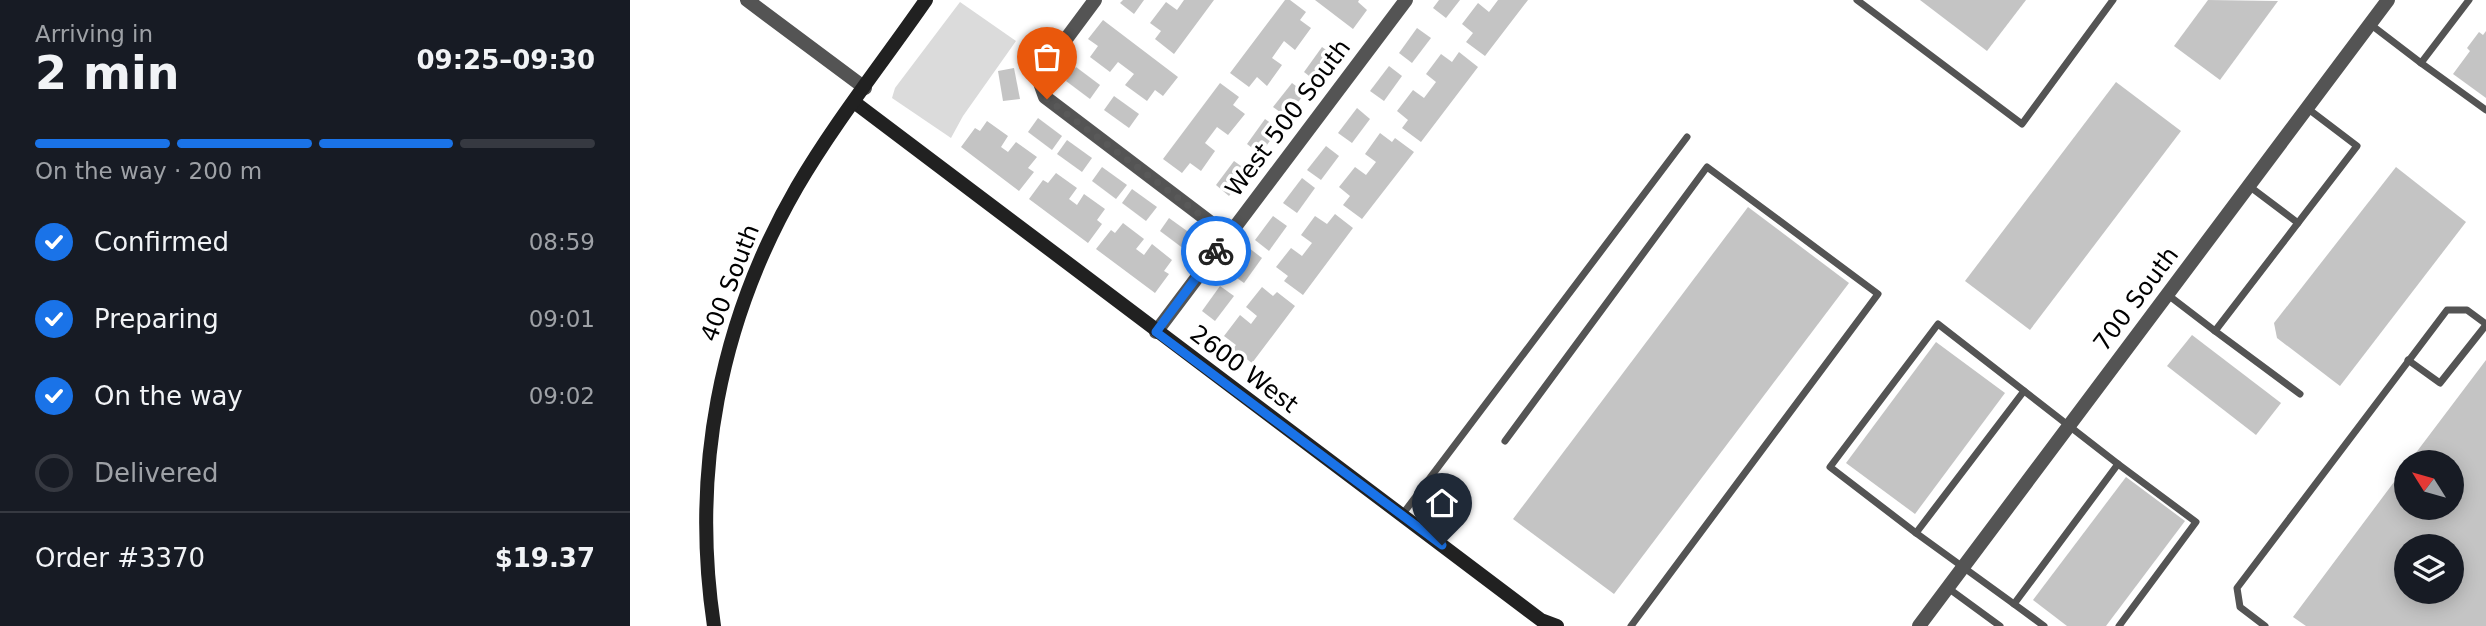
<!DOCTYPE html>
<meta charset="utf-8">
<style>
:root{--surface:#171b24;--page:#242831;--text:#f1f3f6;--muted:#9ea1a6;--line:#363941;--accent:#1a73e8}
body{margin:0;font-family:"DejaVu Sans",sans-serif;background:var(--page);color:var(--text);height:100vh;display:flex;flex-direction:column;font-size:26px;white-space:nowrap}
*{box-sizing:border-box;margin:0}
p{font-size:23px;color:var(--muted)}
.icon{flex:none;width:38px;height:38px;fill:none;stroke:currentColor;stroke-width:2;stroke-linecap:round;stroke-linejoin:round}
.map{position:relative;flex:1;overflow:hidden}
.sheet{display:flex;flex-direction:column;background:var(--surface);width:630px}
.sheet>*{flex:none}
.needle{width:46px;rotate:307deg}
.controls{position:absolute;left:1764px;top:450px;display:grid;gap:14px}
.controls a{display:grid;place-items:center;width:70px;height:70px;border-radius:50%;background:var(--surface);box-shadow:0 4px 18px #0003;font-size:35px}
.pin{position:absolute;display:grid;place-items:center;width:60px;height:60px;color:#fff;margin:-72px -30px;border-radius:50% 50% 50% 0;rotate:-45deg;box-shadow:0 0 7px #0007}
.pin .icon{rotate:45deg}
.courier{position:absolute;display:grid;place-items:center;width:70px;height:70px;margin:-35px;border:5px solid #1a73e8;border-radius:50%;background:#fff;color:#222;box-shadow:0 2px 9px #0007}
.headline em{font-style:normal;font-weight:700}
.headline div{display:flex;flex-direction:column-reverse}
.headline{display:flex;align-items:center;justify-content:space-between;height:119px;padding:0 35px}
h1{font-size:46px;font-weight:700;line-height:52px}
.bar{display:grid;grid-template-columns:repeat(4,1fr);gap:10px 7px;align-content:center;height:84px;padding:0 35px}
.bar i{height:9px;border-radius:5px;background:var(--line)}
.bar .active{background:var(--accent)}
.bar p{grid-column:span 4}
.line{display:flex;align-items:center;gap:18px;padding:0 35px;border-top:2px solid var(--line)}
.line div{flex:1}
ol{padding:0 35px;list-style:none}
li{display:flex;align-items:center;gap:21px;height:77px}
li p{margin-inline-start:auto}
li .icon{padding:7px;border-radius:50%;background:var(--accent);color:#fff;stroke-width:4}
li:last-child{color:var(--muted)}
li i{width:38px;height:38px;border:4px solid var(--line);border-radius:50%}
main{display:flex;flex:1;min-height:0}
.map>svg:first-child{display:block}
</style>
<main>
<section class="sheet">
<div class="headline"><div><h1>2 min</h1><p>Arriving in</p></div><em>09:25–09:30</em></div>
<div class="bar"><i class="active"></i><i class="active"></i><i class="active"></i><i></i><p>On the way · 200 m</p></div>
<ol>
<li><svg class="icon" aria-label="check" viewBox="0 0 24 24"><path d="M5 12l5 5 9-10"/></svg>Confirmed<p>08:59</p></li>
<li><svg class="icon" aria-label="check" viewBox="0 0 24 24"><path d="M5 12l5 5 9-10"/></svg>Preparing<p>09:01</p></li>
<li><svg class="icon" aria-label="check" viewBox="0 0 24 24"><path d="M5 12l5 5 9-10"/></svg>On the way<p>09:02</p></li>
<li><i></i>Delivered</li>
</ol>
<div class="line" style="height:91px"><div>Order #3370</div><b>$19.37</b></div>
</section>
<div class="map">
<svg width="1856" height="626" viewBox="0 0 1856 626">
<rect width="100%" height="100%" fill="#fff"/>
<polygon fill="#dbdbdb" points="330,2 386,41 333,116 321,138 262,98 265,88"/>
<g fill="#c4c4c4" fill-rule="evenodd">
<polygon points="493,0 514,0 504,14 490,3"/>
<polygon points="554,0 584,0 544,54 525,39 531,31 520,23 536,2 547,10"/>
<polygon points="655,0 660,0 676,12 670,20 681,28 665,50 654,41 642,58 652,65 637,86 627,77 619,87 600,73"/>
<polygon points="685,0 729,0 728,2 737,10 723,29"/>
<polygon points="809,0 830,0 816,18 803,8"/>
<polygon points="868,0 898,0 855,56 836,42 843,33 832,24 848,3 859,12"/>
<polygon points="1290,0 1396,0 1357,51"/>
<polygon points="1578,0 1648,1 1590,80 1544,46"/>
<polygon points="473,20 548,77 533,96 525,90 517,101 495,85 504,74 488,62 480,72 460,57 468,46 458,39"/>
<polygon points="787,28 801,38 782,63 769,53"/>
<polygon points="1856,31 1856,98 1823,74 1840,51 1837,48 1849,32 1853,35"/>
<polygon points="692,47 706,57 687,82 674,72"/>
<polygon points="829,52 848,67 791,142 772,128 778,120 767,111 783,90 794,98 806,82 796,74 811,54 822,62"/>
<polygon points="759,66 772,76 754,101 740,91"/>
<polygon points="446,67 470,85 460,99 436,81"/>
<polygon points="384,68 390,99 373,101 368,71"/>
<polygon points="1486,82 1551,131 1400,330 1335,281"/>
<polygon points="590,83 609,97 603,105 615,114 598,135 587,127 575,143 585,151 571,171 560,163 552,173 533,159"/>
<polygon points="662,83 675,93 657,117 643,107"/>
<polygon points="484,96 509,114 499,128 474,110"/>
<polygon points="727,108 740,119 722,143 708,133"/>
<polygon points="408,118 432,136 422,150 398,132"/>
<polygon points="635,119 649,129 630,154 617,144"/>
<polygon points="357,121 378,136 371,147 378,152 386,142 407,157 398,168 404,172 389,191 331,147 345,128 350,131"/>
<polygon points="750,133 762,142 765,138 784,152 732,219 713,205 720,196 709,187 725,167 736,175 746,162 735,154"/>
<polygon points="437,140 462,158 452,172 427,154"/>
<polygon points="696,146 709,156 691,180 677,170"/>
<polygon points="604,161 618,171 599,196 586,185"/>
<polygon points="472,167 497,185 486,199 462,181"/>
<polygon points="1766,167 1836,222 1710,386 1647,338 1644,323"/>
<polygon points="426,173 447,188 439,199 447,205 454,194 475,209 467,220 472,224 458,243 399,199 413,180 418,183"/>
<polygon points="672,178 685,188 667,213 653,203"/>
<polygon points="502,189 527,207 516,221 492,203"/>
<polygon points="1118,207 1219,283 984,594 883,519"/>
<polygon points="705,214 723,228 673,295 654,281 658,276 646,267 661,248 672,256 682,243 671,235 685,216 697,224"/>
<polygon points="643,216 657,226 639,251 625,240"/>
<polygon points="539,218 564,236 554,249 530,231"/>
<polygon points="493,223 514,239 506,249 514,255 522,244 542,260 534,271 539,274 525,293 466,249 481,230 485,233"/>
<polygon points="619,248 632,258 614,283 600,273"/>
<polygon points="590,286 604,296 585,321 572,311"/>
<polygon points="632,287 643,296 647,292 665,306 622,363 603,349 606,345 594,336 610,315 621,324 627,316 616,307"/>
<polygon points="1562,335 1651,403 1626,435 1537,366"/>
<polygon points="1306,342 1375,393 1285,514 1216,463"/>
<path d="M1856,360V626H1676L1663,617L1776,466V508H1822V462H1779ZM1776,546H1822V592H1776Z"/>
<polygon points="1496,477 1555,521 1476,626 1437,626 1403,600"/>
</g>
<g fill="none" stroke-linecap="round" stroke-linejoin="round">
<g stroke="#545454" stroke-width="7">
<polyline points="1227,0 1392,124 1483,0"/>
<polyline points="1740,24 1791,63 1839,0"/>
<polyline points="1791,63 1856,110"/>
<polyline points="1619,186 1668,223"/>
<polyline points="1538,295 1585,331 1727,146 1677,108"/>
<polygon points="1308,324 1488,464 1384,604 1286,533 1200,467"/>
<polyline points="1585,331 1670,394"/>
<polyline points="1778,360 1810,383 1856,325"/>
<polyline points="875,441 1077,167 1248,294 1001,626"/>
<polyline points="1488,464 1566,522 1489,626"/>
<polyline points="772,515 1057,137"/>
<polyline points="1286,533 1394,391"/>
<polyline points="1318,588 1370,626"/>
<polyline points="1384,604 1414,626"/>
<polyline points="1635,626 1610,607 1607,588 1817,310 1837,310 1856,324"/>
</g>
<g stroke="#545454" stroke-width="14">
<polyline points="117,0 235,88"/>
<polyline points="465,0 413,70 410,83 415,97 597,235"/>
<polyline points="526,332 776,0"/>
<polyline points="1289,626 1758,0"/>
</g>
<g stroke="#212121" stroke-width="14">
<polyline points="224,102 911,620 927,626"/>
<path d="M84,626C61,473 89,322 167,187C205,122 253,62 296,0"/>
</g>
</g>
<g fill="none" stroke-linecap="round" stroke-linejoin="round">
<polyline stroke="#595959" stroke-width="7" stroke-dasharray="0 12.6" points="417,99 597,235 586,251"/>
<polyline stroke="#1a73e8" stroke-width="9" points="586,251 526,332 812,545"/>
</g>
<g text-anchor="middle" dominant-baseline="central" stroke-width="7" stroke-linejoin="round" paint-order="stroke">
<g font-size="24" fill="#000" stroke="#fff">
<text transform="translate(658 118) rotate(-53)">West 500 South</text>
<text transform="translate(100 283) rotate(-69)">400 South</text>
<text transform="translate(1506 299) rotate(-53)">700 South</text>
<text transform="translate(614 369) rotate(37)">2600 West</text>
</g>
</g>
</svg>
<div class="controls">
<a><svg class="needle" viewBox="-14 -14 28 28"><path d="M0-13l5 13h-10z" fill="#e53935"/><path d="M0 13l5-13h-10z" fill="#9ea1a6"/></svg></a>
<a><svg class="icon" aria-label="layers" viewBox="0 0 24 24"><path d="M12 4l9 5-9 5-9-5zM3 14l9 5 9-5"/></svg></a>
</div>
<div class="pin" style="left:417px;top:99px;background:#ea580c"><svg class="icon" aria-label="bag" viewBox="0 0 24 24"><path d="M5 8h14l-1 12H6zM9 8a3 3 0 0 1 6 0"/></svg></div>
<div class="pin" style="left:812px;top:545px;background:#1f2937"><svg class="icon" aria-label="home" viewBox="0 0 24 24"><path d="M3 11l9-7 9 7M6 9v11h12V9"/></svg></div>
<div class="courier" style="left:586px;top:251px"><svg class="icon" aria-label="bike" viewBox="0 0 24 24"><circle cx="6" cy="16" r="4"/><circle cx="18" cy="16" r="4"/><path d="M6 16l4-8h5l3 8M10 8l3 8H6M13 5h3"/></svg></div>
</div>
</main>
